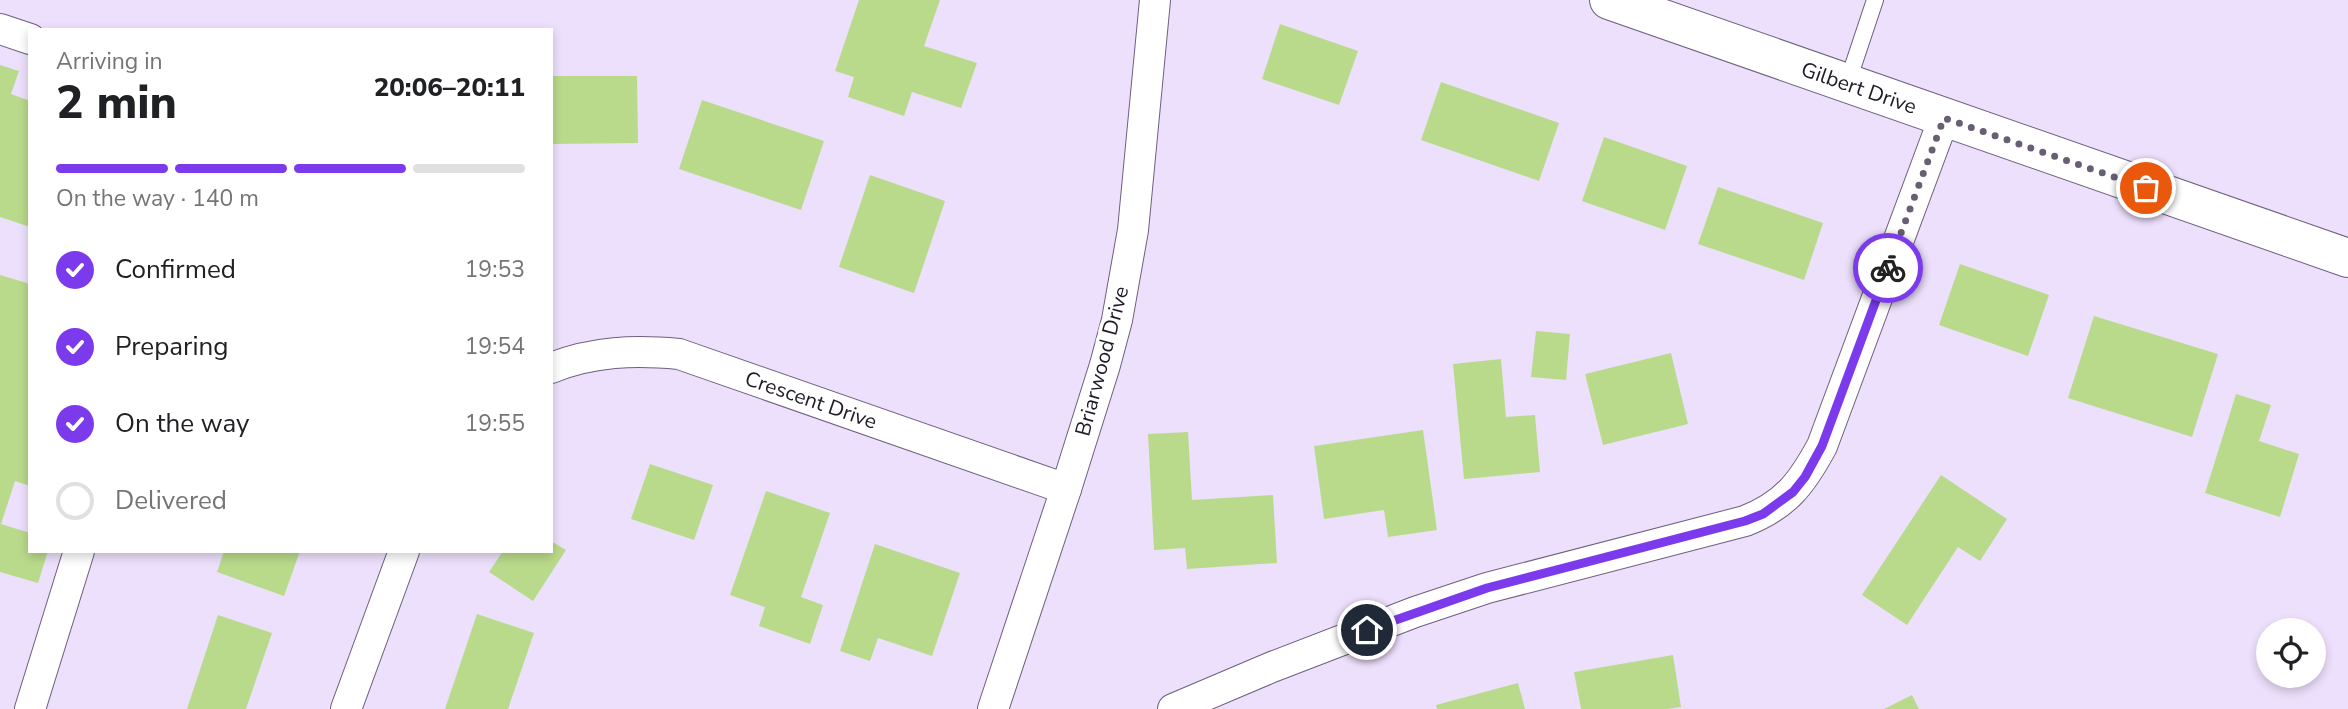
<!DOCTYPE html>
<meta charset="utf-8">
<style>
:root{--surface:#fff;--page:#f6f6f6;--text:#202124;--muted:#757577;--line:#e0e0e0;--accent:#7c3aed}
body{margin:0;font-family:"Nunito Sans",sans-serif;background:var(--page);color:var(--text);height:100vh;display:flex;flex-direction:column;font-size:26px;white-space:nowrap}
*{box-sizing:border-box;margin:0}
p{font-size:23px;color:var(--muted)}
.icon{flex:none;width:38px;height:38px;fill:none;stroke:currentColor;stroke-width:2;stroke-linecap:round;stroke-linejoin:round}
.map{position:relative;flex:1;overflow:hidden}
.sheet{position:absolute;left:28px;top:28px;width:525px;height:525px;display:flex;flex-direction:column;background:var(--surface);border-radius:0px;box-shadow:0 4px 10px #0003}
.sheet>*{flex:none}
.buttons{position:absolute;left:2256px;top:618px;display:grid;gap:14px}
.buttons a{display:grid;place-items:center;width:70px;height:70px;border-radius:50%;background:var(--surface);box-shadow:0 4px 10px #0003;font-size:35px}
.pin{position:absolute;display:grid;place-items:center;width:60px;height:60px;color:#fff;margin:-30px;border:4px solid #fff;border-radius:50%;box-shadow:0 2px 7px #0007}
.courier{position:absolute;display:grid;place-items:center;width:70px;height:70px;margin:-35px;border:5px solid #7c3aed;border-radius:50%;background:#fff;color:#222;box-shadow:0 2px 9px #0007}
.headline em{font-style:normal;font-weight:800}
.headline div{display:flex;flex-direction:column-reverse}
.headline{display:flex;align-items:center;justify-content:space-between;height:119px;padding:0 28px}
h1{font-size:46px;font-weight:800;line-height:52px}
.bar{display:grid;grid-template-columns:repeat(4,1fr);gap:10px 7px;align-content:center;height:84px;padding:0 28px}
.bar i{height:9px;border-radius:5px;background:var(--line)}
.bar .selected{background:var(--accent)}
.bar p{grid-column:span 4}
ol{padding:0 28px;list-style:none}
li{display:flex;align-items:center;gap:21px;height:77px}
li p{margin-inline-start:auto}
li .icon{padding:7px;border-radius:50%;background:var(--accent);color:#fff;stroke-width:4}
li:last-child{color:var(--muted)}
li i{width:38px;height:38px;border:4px solid var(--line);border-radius:50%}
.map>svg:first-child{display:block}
</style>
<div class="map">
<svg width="2348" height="709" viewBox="0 0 2348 709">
<rect width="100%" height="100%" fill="#ede0fc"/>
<g fill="#bada8b">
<polygon points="859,0 940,0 924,46 977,63 961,108 912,92 904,116 848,97 854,77 835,71"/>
<polygon points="1280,24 1358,51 1339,105 1262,79"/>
<polygon points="0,65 19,71 11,94 30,101 30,227 0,217"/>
<polygon points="551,76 637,76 638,143 551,144"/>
<polygon points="1441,82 1559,123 1539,181 1421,140"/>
<polygon points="702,100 824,141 801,210 679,169"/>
<polygon points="1604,137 1687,166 1665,230 1582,201"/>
<polygon points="870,175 945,201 914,293 839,267"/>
<polygon points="1718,187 1823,223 1804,280 1698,244"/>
<polygon points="1960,264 2049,295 2028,356 1939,325"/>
<polygon points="0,275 30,284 30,486 15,481 1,524 30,533 30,551 48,551 38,583 0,572"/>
<polygon points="2094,316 2218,354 2192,437 2068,398"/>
<polygon points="1536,331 1570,334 1566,380 1531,377"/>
<polygon points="1671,353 1688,424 1603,445 1585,374"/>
<polygon points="1501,359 1506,417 1535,415 1540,472 1464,479 1453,364"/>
<polygon points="2236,394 2271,405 2259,441 2299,454 2280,517 2205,493"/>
<polygon points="1423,430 1437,530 1388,537 1384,510 1324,519 1314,446"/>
<polygon points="1188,432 1192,500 1273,495 1277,563 1187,569 1185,548 1154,550 1148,434"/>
<polygon points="650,464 713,485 694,540 631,519"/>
<polygon points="1941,475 2007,519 1980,561 1958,547 1907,625 1862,595"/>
<polygon points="766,491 830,513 801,597 823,605 810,644 759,626 765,607 730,595"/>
<polygon points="551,541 566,550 533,601 489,572 503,551 551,551"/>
<polygon points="875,544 960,573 932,656 878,638 870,661 840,651"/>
<polygon points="224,551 300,551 284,596 217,572"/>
<polygon points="477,614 534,633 508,709 445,709"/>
<polygon points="218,615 272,633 246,709 187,709"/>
<polygon points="1673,655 1681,707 1667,709 1581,709 1574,672"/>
<polygon points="1518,683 1525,709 1437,709 1436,705"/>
<polygon points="1912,695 1919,709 1884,709"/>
</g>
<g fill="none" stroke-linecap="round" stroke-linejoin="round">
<defs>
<polyline id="lane" points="1847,84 1875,0"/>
<g id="street">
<polyline points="0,29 30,39"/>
<path d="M551,368C593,351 635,350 679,354L1066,489"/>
<polyline points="30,709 79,551"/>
<polyline points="346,709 404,551"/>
<polyline points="993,709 1066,489 1105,365 1117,320 1133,230 1155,0"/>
<path d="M1173,709L1272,667L1415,612L1487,588L1745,521C1786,505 1802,483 1822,446L1944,118"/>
</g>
<polyline id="secondary" points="1609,0 2348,258"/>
</defs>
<use href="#lane" stroke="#6d5f7d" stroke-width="18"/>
<use href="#street" stroke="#6d5f7d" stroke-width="32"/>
<use href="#secondary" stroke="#6d5f7d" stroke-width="40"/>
<use href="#lane" stroke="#fff" stroke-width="16"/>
<use href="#street" stroke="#fff" stroke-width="30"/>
<use href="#secondary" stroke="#fff" stroke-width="38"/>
</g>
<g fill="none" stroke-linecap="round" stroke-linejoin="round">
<polyline stroke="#685f72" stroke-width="7" stroke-dasharray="0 12.6" points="1888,268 1944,118 2146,188"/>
<polyline stroke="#7c3aed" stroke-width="9" points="1367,630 1487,588 1745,521 1763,514 1793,492 1805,477 1822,446 1888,268"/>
</g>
<g text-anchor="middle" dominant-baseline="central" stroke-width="7" stroke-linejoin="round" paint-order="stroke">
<g font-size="21" fill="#201a27" stroke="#fff">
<text transform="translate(1859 88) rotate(19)">Gilbert Drive</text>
<text transform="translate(1102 361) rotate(-75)">Briarwood Drive</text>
<text transform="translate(811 400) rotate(19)">Crescent Drive</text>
</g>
</g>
</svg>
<div class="buttons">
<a><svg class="icon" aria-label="locate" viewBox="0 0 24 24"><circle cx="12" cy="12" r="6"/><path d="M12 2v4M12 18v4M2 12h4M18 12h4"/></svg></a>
</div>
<div class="pin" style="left:2146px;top:188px;background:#ea580c"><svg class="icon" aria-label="bag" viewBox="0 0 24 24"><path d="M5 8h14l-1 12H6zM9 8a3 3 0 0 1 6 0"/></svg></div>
<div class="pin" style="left:1367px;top:630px;background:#1f2937"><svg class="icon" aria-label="home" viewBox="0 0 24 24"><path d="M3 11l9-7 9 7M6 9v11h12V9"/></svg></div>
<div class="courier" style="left:1888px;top:268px"><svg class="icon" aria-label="bike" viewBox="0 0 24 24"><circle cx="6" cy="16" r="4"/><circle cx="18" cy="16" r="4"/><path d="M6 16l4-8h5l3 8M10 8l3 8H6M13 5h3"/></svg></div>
<section class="sheet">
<div class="headline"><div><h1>2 min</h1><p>Arriving in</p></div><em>20:06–20:11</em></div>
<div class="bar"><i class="selected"></i><i class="selected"></i><i class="selected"></i><i></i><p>On the way · 140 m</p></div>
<ol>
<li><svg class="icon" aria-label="check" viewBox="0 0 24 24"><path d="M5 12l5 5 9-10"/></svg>Confirmed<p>19:53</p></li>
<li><svg class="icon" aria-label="check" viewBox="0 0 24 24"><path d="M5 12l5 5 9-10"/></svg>Preparing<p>19:54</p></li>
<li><svg class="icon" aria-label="check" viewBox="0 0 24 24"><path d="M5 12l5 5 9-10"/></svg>On the way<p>19:55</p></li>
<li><i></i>Delivered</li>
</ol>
</section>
</div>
